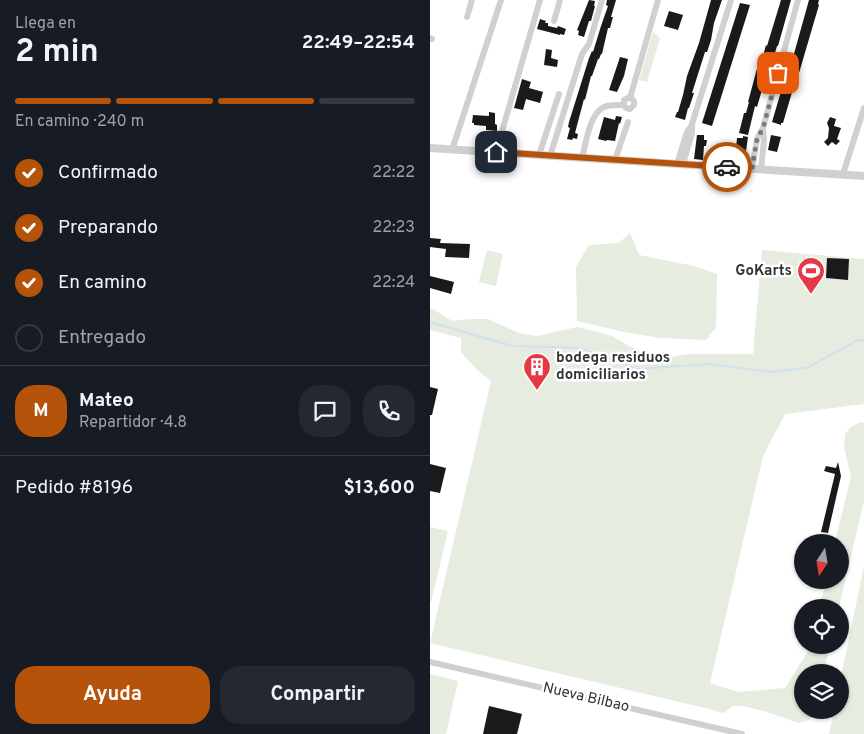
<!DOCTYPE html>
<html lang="es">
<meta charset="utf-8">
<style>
:root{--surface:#171b24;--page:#242831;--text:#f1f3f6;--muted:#9ea1a6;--line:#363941;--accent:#b45309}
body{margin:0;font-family:Overpass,sans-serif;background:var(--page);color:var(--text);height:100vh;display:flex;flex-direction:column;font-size:19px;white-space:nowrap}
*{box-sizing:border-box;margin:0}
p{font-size:16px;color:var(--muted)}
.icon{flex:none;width:28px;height:28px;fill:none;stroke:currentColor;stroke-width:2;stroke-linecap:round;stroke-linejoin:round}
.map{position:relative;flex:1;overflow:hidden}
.details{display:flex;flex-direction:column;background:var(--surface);width:430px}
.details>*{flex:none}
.needle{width:32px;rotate:192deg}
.controls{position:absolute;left:364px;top:534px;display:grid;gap:10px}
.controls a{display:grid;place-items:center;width:55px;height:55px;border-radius:50%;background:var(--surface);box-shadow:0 1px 4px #0004;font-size:25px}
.pin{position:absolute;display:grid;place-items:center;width:42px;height:42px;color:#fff;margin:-21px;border-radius:10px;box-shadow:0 2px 8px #0006}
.courier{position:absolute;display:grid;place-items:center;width:50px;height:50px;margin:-25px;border:4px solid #b45309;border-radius:50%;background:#fff;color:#222;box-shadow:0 1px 6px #0007}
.overview em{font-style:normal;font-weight:700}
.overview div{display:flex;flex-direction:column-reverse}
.overview{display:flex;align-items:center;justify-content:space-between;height:85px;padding:0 15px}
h1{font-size:32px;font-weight:700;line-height:38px}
.bar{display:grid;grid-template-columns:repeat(4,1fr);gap:8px 5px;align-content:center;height:60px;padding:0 15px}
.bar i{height:6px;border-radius:4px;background:var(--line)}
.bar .current{background:var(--accent)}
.bar p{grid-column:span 4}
.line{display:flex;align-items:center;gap:12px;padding:0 15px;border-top:1px solid var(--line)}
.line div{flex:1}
.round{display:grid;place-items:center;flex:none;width:52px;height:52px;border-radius:20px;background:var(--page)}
ol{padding:0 15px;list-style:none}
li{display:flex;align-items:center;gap:15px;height:55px}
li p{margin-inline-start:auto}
li .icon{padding:5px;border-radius:50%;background:var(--accent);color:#fff;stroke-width:4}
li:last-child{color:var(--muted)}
li i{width:28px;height:28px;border:2px solid var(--line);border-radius:50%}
.primary-button{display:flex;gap:10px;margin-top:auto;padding:10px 15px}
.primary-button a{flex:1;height:58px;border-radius:20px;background:var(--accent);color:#fff;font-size:20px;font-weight:700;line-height:58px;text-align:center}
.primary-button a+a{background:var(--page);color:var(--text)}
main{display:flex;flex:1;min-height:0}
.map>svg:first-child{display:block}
</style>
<main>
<section class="details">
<div class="overview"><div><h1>2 min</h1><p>Llega en</p></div><em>22:49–22:54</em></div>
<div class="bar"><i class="current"></i><i class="current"></i><i class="current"></i><i></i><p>En camino · 240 m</p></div>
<ol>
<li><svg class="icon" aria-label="check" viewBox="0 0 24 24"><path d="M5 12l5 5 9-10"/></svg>Confirmado<p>22:22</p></li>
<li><svg class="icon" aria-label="check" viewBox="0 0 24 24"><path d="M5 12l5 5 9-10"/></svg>Preparando<p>22:23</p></li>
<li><svg class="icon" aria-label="check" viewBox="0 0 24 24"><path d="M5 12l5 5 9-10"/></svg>En camino<p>22:24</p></li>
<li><i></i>Entregado</li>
</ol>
<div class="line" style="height:90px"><b class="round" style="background:var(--accent);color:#fff">M</b><div><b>Mateo</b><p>Repartidor · 4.8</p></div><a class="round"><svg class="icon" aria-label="chat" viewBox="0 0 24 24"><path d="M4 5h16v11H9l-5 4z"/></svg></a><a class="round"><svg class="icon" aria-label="phone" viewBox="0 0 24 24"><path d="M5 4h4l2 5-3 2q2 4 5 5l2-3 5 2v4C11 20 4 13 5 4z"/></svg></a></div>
<div class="line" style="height:65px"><div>Pedido #8196</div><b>$13,600</b></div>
<div class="primary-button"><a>Ayuda</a><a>Compartir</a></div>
</section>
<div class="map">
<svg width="434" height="734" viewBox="0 0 434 734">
<rect width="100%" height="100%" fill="#fff"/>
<g fill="#e6ecdf">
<polygon points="223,32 230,38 217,82 209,80"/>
<polygon points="200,233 209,255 264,266 287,274 286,327 276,340 230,338 194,332 147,321 146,267 159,245 189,243"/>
<polygon points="57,250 73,254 66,286 49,282"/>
<polygon points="332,250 434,259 434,404 355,414 333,456 280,683 308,692 355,688 377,653 379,645 400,645 394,672 372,672 372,710 385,710 379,720 369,723 337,712 313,706 303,706 293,713 275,708 0,643 61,381 47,370 31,352 31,338 0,330 0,309 3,309 22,321 40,319 58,319 89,333 107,336 147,327 180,335 212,353 229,359 260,354 323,354"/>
<polygon points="431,422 434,423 434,501 409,607 390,607 396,580 410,580 410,542 405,542 421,477 414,447 415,434 422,426"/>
<polygon points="0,527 18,531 1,602 0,602"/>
<polygon points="434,566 434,734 399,734 404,710 410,710 410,682"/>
<polygon points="0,674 28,681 16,734 0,734"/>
</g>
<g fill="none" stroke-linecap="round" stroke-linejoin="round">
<polyline stroke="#cfe2ee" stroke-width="2" points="0,322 82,346 149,348 207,369 281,364 339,372 377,368 426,341 434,340"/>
</g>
<g fill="#1a1a1a">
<polygon points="159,0 165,1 164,6 165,6 161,21 159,21 154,37 148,35 149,31 147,30"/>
<polygon points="177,0 186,0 181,17 183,17 180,28 178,28 172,54 171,54 169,59 168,59 162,76 161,76 155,100 154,99 145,133 148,134 147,139 143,138 142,140 137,139 140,128 138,127 139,122 159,58 162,51 163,52 171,26 178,6 176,5"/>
<polygon points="281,0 292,0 284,23 281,40 277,52 275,52 262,93 264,93 259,108 258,108 255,120 245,117 247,112 248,112 253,95 257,76 269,43"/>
<polygon points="351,0 361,0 348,46 347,46 344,56 343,56 339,66 327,107 325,106 318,135 309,133 314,113 316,113 319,102 318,102 328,65 332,56 333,56 336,45 337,46"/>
<polygon points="379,0 389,0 388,4 389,5 369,73 366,82 365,82 353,123 351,123 351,125 342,122 352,88 353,88 360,68"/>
<polygon points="310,3 320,5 282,126 272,123"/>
<polygon points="239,11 253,15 248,30 234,26"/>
<polygon points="110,19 116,21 115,23 118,23 118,26 127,28 128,26 136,29 134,35 130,34 130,35 107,29"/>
<polygon points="116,49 122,50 121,58 128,60 127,67 114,65"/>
<polygon points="190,57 198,59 194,76 187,92 179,90"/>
<polygon points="92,79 101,82 99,88 113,92 110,103 96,99 93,110 84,108"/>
<polygon points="59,112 65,113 65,124 67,125 67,131 56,130 56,126 44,125 44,123 42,123 43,115 59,116"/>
<polygon points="186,116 192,117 190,124 189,123 185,141 177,140 176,141 168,139 174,117 185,120"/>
<polygon points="400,117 406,119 404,126 411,128 407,139 410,141 406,145 402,142 398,146 394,142 398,138 399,128 397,123"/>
<polygon points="267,135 274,135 274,140 277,140 276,146 274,146 273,160 264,159"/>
<polygon points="341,135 351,137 347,152 338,150"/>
<polygon points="313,136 318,137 316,151 307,150 307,148 306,148 307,138 313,138"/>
<polygon points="0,238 11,239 10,243 40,244 39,258 15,257 16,249 0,247"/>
<polygon points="397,258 419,259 418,280 396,278"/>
<polygon points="0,276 24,282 21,294 0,288"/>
<polygon points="0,387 8,389 2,415 0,415"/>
<polygon points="408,462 411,476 398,533 391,532 405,474 394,471 396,466 406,468"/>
<polygon points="0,464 16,468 10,493 0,491"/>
<polygon points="59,706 92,714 87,734 53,734"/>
</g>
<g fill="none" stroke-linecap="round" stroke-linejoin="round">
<g stroke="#d0d0d0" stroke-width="6">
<polyline points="37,17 42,0"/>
<polyline points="124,21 130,0"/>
<polyline points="0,38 2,39"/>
<polyline points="200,98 228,0"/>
<polyline points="22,150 71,0"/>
<polyline points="66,152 110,0"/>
<polyline points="109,155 129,94"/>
<polyline points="120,156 152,54 159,44 172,0"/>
<path d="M152,158C156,144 159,114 174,107C180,104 187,105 194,105L196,108L200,109L204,105C205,101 203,98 198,98L194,100V105"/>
<polyline points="185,160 198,122"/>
<polyline points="247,164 257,132 262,125"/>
<polyline points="253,164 262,133 262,124 301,0"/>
<polyline points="322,169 327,139 333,128 368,0"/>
<polyline points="331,169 334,140 333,129"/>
<polyline points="413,174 434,108"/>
<polyline points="0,662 312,734"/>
</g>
<polyline stroke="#d0d0d0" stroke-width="8" points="0,148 434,176"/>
</g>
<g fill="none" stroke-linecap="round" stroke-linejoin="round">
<polyline stroke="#7a7a7a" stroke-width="5" stroke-dasharray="0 9" points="297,167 322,169 327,139 333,128 348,73"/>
<polyline stroke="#b45309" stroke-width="6" points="66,152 297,167"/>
</g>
<defs>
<symbol id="stadium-pin" viewBox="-11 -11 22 30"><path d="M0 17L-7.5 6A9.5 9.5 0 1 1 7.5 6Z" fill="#e63946" stroke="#fff"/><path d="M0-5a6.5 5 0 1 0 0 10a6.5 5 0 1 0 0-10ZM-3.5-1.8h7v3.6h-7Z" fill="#fff"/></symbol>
<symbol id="building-pin" viewBox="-11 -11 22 30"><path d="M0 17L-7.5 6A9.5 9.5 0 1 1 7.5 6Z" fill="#e63946" stroke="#fff"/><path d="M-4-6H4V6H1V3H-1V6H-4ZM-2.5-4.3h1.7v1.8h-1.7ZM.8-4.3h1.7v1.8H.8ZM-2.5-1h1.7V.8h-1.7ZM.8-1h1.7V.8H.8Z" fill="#fff"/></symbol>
</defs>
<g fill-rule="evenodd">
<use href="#stadium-pin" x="365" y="255" width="32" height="43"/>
<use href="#building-pin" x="91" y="351" width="32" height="43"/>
</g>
<g text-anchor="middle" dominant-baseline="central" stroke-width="5" stroke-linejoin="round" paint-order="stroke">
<g font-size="15" font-weight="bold" fill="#333" stroke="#fff" text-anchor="end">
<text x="362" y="271">GoKarts</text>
<text x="126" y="358" text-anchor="start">bodega residuos<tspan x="126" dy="17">domiciliarios</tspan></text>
</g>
<g font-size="15" fill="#333" stroke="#fff">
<text transform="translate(156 698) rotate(13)">Nueva Bilbao</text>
</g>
</g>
</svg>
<div class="controls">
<a><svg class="needle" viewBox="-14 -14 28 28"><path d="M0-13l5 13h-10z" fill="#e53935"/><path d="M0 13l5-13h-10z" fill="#9ea1a6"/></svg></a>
<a><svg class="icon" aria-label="locate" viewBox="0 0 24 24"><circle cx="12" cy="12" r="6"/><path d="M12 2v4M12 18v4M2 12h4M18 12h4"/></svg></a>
<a><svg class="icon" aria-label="layers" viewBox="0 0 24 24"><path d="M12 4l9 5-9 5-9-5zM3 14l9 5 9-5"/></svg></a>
</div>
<div class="pin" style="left:348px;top:73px;background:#ea580c"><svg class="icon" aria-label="bag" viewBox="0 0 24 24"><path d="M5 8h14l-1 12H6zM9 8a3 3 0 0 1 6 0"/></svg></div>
<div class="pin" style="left:66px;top:152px;background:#1f2937"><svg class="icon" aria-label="home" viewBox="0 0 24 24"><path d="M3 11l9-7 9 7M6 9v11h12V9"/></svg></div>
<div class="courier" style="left:297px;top:167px"><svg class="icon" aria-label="car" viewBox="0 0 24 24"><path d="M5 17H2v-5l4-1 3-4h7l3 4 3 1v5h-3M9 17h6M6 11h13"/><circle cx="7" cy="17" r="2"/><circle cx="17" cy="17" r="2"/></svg></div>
</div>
</main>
